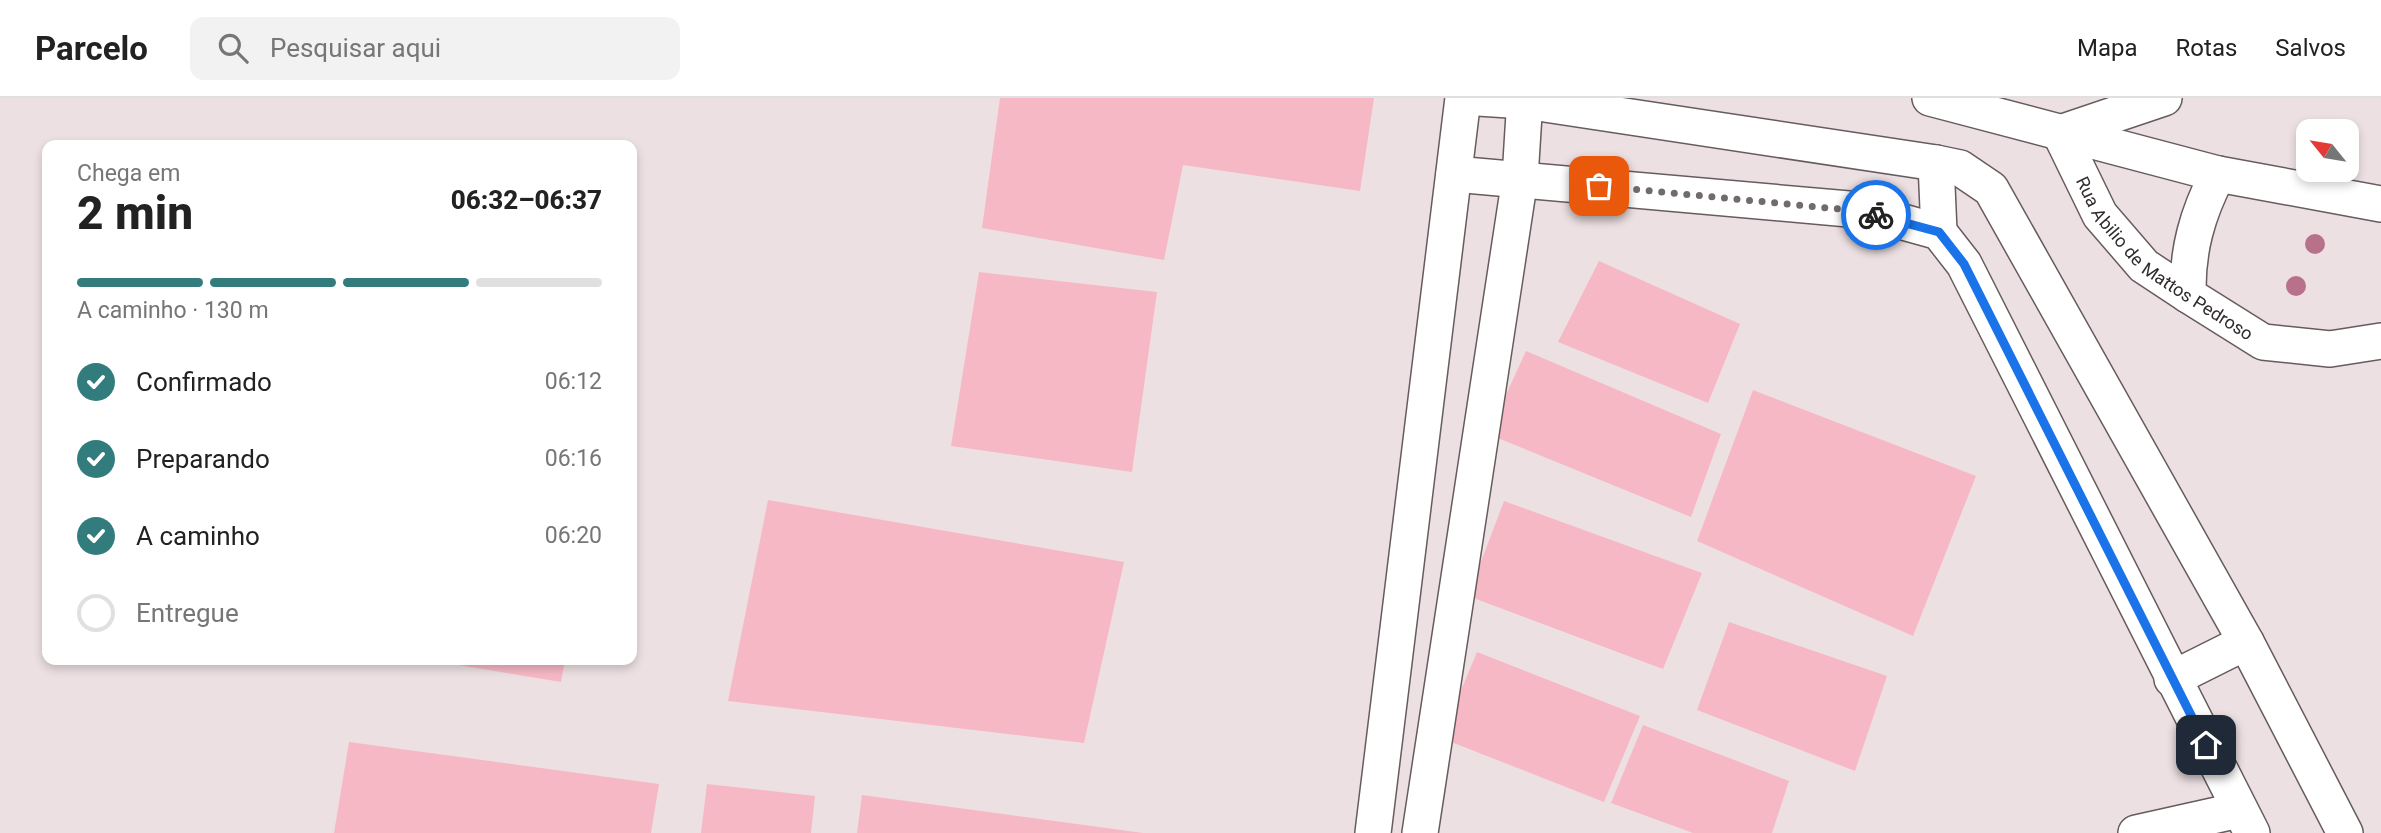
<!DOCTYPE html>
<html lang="pt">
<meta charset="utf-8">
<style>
:root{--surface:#fff;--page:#f2f2f2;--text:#222;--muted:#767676;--line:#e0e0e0;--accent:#337c7e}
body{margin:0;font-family:Roboto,sans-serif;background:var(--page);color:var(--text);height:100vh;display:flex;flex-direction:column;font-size:26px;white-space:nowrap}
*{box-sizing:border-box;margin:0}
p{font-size:23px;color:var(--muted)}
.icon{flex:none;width:38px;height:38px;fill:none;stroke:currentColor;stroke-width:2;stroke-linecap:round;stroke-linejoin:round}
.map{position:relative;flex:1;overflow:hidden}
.drawer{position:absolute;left:42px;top:42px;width:595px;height:525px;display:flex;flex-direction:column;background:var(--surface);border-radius:14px;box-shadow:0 4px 10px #0003}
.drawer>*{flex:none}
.needle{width:46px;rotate:300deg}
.buttons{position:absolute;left:2296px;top:21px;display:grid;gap:14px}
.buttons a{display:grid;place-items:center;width:63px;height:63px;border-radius:14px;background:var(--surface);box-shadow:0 4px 10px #0003;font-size:35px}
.pin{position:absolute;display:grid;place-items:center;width:60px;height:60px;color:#fff;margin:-30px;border-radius:14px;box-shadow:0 4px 10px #0006}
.courier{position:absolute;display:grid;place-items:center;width:70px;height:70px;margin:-35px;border:5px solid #1a73e8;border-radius:50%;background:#fff;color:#222;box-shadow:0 2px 9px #0007}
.overview em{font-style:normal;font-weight:800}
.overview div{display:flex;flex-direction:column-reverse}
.overview{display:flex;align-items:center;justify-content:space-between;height:119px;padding:0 35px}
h1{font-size:46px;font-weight:800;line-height:52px}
.bar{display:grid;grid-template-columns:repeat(4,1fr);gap:10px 7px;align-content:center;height:84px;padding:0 35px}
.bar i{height:9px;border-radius:5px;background:var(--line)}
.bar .current{background:var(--accent)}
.bar p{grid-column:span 4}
ol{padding:0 35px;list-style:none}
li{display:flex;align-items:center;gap:21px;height:77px}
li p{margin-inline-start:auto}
li .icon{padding:7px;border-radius:50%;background:var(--accent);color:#fff;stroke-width:4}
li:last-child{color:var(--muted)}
li i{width:38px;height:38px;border:4px solid var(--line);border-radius:50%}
header{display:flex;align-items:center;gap:42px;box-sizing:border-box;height:98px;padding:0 35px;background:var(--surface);border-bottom:2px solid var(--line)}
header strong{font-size:33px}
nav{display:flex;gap:38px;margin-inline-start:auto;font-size:24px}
.search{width:490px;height:63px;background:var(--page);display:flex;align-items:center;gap:18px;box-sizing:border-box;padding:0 24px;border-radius:14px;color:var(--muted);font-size:26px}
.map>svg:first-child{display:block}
</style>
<header>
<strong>Parcelo</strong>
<div class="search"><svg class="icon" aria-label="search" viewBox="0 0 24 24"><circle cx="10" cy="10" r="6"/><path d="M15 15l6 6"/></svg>Pesquisar aqui</div>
<nav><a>Mapa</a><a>Rotas</a><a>Salvos</a></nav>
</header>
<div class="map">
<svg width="2381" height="735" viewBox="0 0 2381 735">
<rect width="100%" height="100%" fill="#ede0e2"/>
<g fill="#f7b8c5">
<polygon points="1000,0 1374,0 1360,93 1183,67 1164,162 982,130"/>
<polygon points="1599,163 1740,226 1708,305 1558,244"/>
<polygon points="979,174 1157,194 1132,374 951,348"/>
<polygon points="1526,253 1721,336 1691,419 1488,336"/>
<polygon points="1753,292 1976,378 1913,538 1697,443"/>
<polygon points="768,402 1124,464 1084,645 728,603"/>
<polygon points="1504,403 1702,475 1663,571 1468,498"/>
<polygon points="1729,524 1887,578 1855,673 1697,612"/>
<polygon points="1477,554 1640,618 1604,704 1441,640"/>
<polygon points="428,562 565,562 561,584"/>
<polygon points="1643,627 1789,683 1772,735 1693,735 1611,705"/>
<polygon points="349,644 659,686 651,735 334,735"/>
<polygon points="707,686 815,698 811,735 701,735"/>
<polygon points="862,697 1143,735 857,735"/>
</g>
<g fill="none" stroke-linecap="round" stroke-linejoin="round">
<defs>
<g id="minor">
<polyline points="1478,0 1525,3 1936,65 1960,70 1991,91 2246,544 2345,735"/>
<polyline points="1930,0 2218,76 2381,106"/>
<path id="s1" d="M2060,35L2100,117L2144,168L2188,197L2263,244L2330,251L2381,243"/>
<polyline points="2060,35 2164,0"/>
<polyline points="1936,65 1939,134"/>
<polyline points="1454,76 1860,112 1939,134 1964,166 2252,735"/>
<path d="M2188,197C2187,153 2197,116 2218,76"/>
<polyline points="2172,581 2246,544"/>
<polyline points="1373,735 1463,0"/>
<polyline points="1420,735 1520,80 1525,0"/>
<polyline points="2136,735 2239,712"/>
</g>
</defs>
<use href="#minor" stroke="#665b5d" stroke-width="38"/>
<use href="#minor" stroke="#fff" stroke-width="35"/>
</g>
<g fill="#b7718a">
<circle cx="2315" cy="146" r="10"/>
<circle cx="2296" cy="188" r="10"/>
</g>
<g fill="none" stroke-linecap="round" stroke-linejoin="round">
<polyline stroke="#726b6c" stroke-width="7" stroke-dasharray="0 12.6" points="1599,88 1860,113 1876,117"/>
<polyline stroke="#1a73e8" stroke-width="9" points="1876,117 1939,134 1964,166 2206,647"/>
</g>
<g text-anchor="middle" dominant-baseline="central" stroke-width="7" stroke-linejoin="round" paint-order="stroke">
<g font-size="18" fill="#302c2c" stroke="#fff">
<text stroke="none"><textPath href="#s1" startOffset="168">Rua Abilio de Mattos Pedroso</textPath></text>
</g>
</g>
</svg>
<div class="buttons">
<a><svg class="needle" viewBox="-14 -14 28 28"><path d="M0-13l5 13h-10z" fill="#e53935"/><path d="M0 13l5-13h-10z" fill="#767676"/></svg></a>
</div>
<div class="pin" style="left:1599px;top:88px;background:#ea580c"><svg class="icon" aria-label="bag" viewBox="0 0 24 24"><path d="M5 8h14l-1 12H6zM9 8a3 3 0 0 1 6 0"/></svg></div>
<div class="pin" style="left:2206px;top:647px;background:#1f2937"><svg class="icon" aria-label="home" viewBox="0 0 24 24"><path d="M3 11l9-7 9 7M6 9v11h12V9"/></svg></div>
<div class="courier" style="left:1876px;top:117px"><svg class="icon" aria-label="bike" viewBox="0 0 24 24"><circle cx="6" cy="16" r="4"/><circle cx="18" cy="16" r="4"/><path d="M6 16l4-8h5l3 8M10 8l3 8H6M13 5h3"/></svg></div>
<section class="drawer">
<div class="overview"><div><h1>2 min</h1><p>Chega em</p></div><em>06:32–06:37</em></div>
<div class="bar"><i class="current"></i><i class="current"></i><i class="current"></i><i></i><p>A caminho · 130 m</p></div>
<ol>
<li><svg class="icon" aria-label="check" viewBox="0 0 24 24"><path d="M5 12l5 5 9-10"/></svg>Confirmado<p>06:12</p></li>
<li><svg class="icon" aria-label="check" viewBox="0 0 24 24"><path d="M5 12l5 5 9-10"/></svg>Preparando<p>06:16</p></li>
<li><svg class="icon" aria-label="check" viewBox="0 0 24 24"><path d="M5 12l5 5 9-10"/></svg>A caminho<p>06:20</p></li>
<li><i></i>Entregue</li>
</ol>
</section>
</div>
